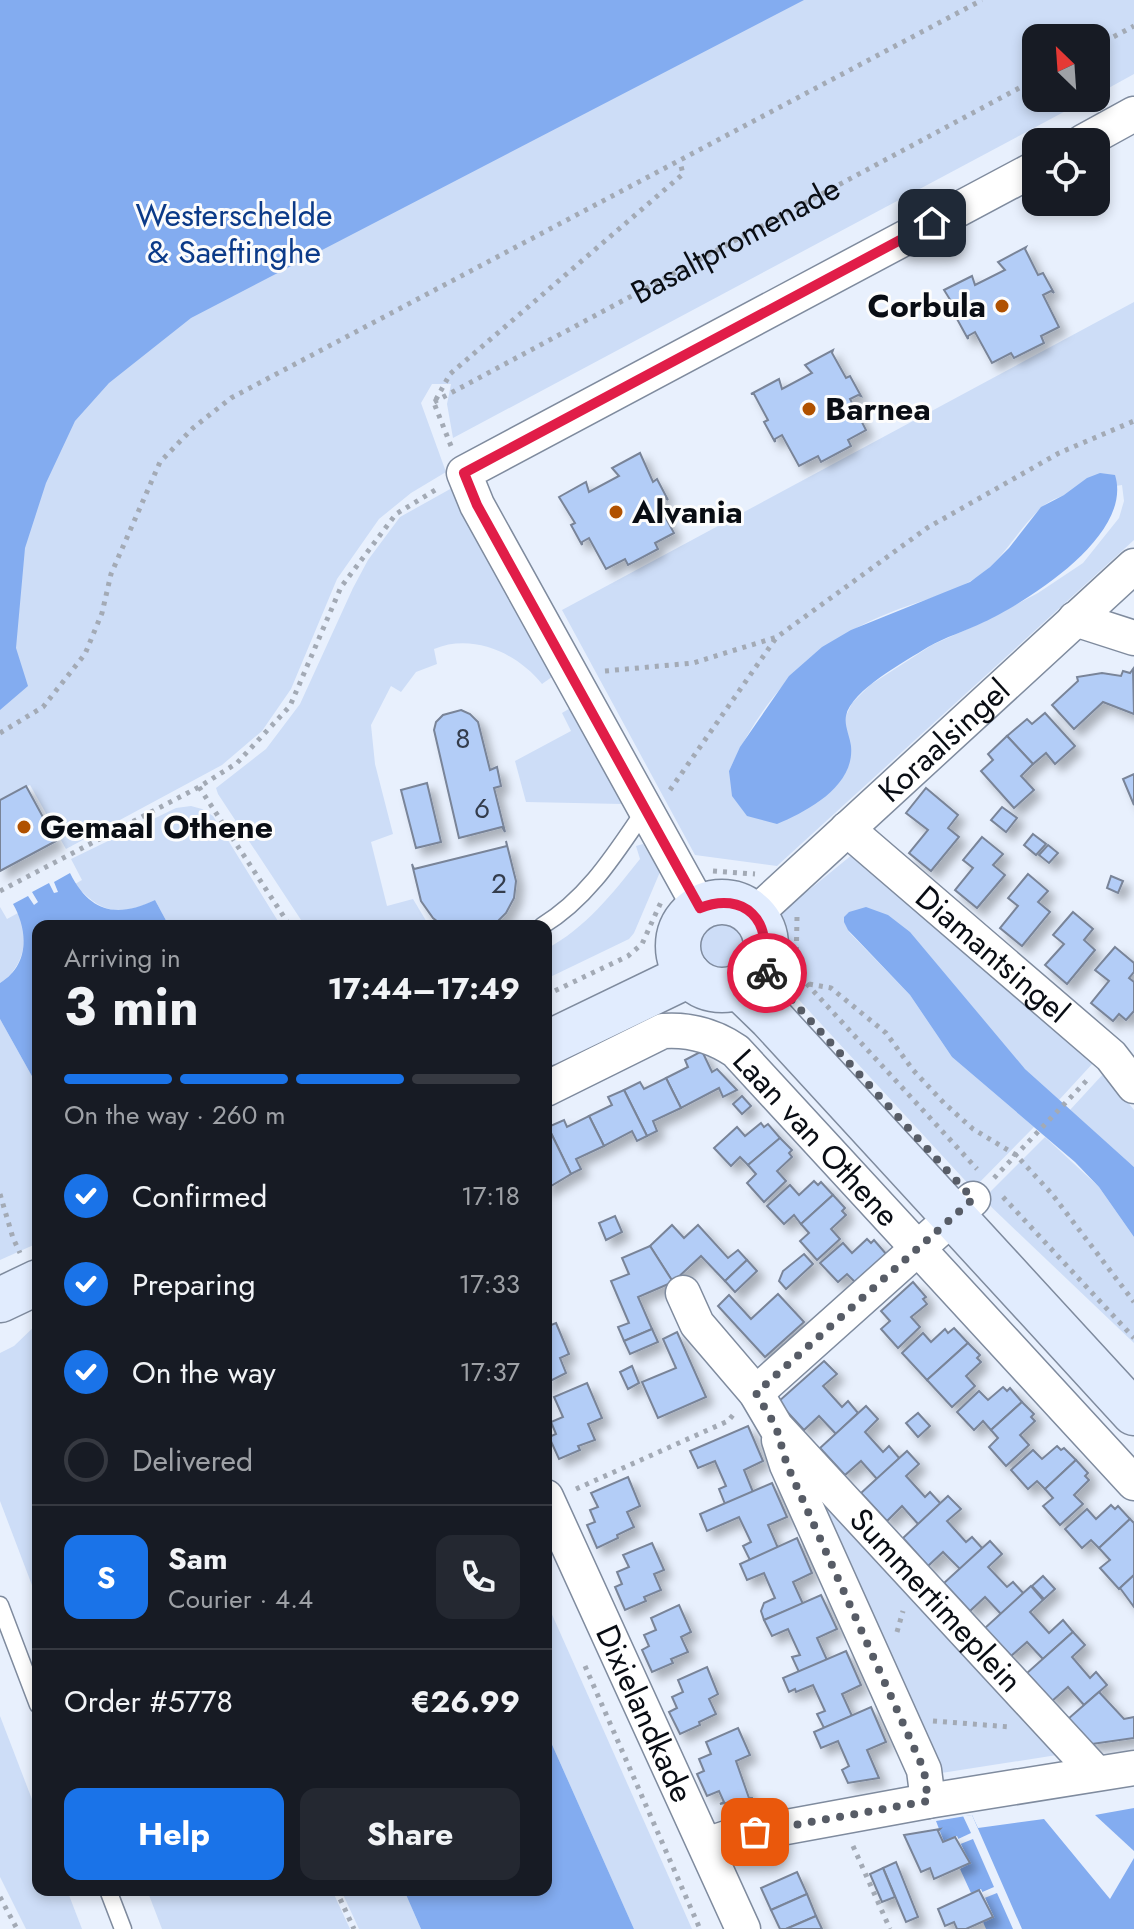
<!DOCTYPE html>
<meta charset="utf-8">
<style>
:root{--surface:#171b24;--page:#242831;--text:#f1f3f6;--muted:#9ea1a6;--line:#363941;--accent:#1a73e8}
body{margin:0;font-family:Jost,sans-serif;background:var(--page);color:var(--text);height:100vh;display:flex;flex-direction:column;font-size:30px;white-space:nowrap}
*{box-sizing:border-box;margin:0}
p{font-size:26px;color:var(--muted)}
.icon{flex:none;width:44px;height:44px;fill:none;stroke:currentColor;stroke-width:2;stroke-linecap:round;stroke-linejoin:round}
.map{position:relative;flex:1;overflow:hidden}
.side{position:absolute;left:32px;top:920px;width:520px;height:976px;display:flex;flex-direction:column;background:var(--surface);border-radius:16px;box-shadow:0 4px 12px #0003}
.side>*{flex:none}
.needle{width:52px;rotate:335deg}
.fabs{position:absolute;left:1022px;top:24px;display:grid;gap:16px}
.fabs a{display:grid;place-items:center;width:88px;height:88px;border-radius:16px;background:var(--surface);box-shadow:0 4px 12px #0003;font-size:40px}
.pin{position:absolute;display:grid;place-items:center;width:68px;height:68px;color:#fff;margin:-34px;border-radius:16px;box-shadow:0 4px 12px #0006}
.courier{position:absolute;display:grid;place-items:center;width:80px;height:80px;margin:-40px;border:6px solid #e11d48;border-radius:50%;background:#fff;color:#222;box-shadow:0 2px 10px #0007}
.summary em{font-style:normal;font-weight:700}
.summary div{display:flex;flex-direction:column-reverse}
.summary{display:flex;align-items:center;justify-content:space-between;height:136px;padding:0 32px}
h1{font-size:52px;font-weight:700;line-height:60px}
.bar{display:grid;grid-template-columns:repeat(4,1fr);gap:12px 8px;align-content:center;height:96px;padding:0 32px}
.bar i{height:10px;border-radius:6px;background:var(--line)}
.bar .current{background:var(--accent)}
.bar p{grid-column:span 4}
.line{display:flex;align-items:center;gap:20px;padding:0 32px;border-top:2px solid var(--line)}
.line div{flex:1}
.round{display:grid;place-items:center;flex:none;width:84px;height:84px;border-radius:16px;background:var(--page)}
ol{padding:0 32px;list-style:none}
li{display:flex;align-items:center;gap:24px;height:88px}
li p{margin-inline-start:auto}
li .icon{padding:8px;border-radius:50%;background:var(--accent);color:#fff;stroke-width:4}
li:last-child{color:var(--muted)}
li i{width:44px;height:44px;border:4px solid var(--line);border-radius:50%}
.cta{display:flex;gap:16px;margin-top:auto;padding:16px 32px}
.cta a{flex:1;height:92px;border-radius:16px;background:var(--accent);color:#fff;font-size:32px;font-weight:700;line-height:92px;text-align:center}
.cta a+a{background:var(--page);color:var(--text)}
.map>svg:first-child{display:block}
</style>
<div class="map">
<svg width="1134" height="1929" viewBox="0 0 1134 1929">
<defs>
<filter id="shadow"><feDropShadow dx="7" dy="7" stdDeviation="4" flood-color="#0004"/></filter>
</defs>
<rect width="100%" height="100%" fill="#e8f0fd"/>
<g fill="#cdddf7" fill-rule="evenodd">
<polygon points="0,0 1134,0 1134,74 1096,95 1096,38 1036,38 1036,98 1090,98 453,438 447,404 451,384 432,384 421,403 446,472 411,493 379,519 337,579 291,689 262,731 222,765 66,849 30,785 0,800"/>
<path d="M1134,302V540L777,866L695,855L562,610ZM1122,485L1124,501L1119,518L1083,563L1038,593L983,622L932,645L870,685L852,703L845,718L729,771C764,695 811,644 889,613C915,602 944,596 969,582C1001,565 1015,532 1041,508C1061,490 1096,489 1122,485Z"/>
<path d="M452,488L556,674L542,684C517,653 473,633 434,649L437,664L416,672L401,692L391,686L371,725L375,764L393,834L371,842L387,906L413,899L428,924L427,926H305L218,794L216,788L266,749L300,704L353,588L368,560L400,517Z"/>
<polygon points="572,707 623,804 526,802 515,761 571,731 562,713"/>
<path d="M191,806L202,809L213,816L281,926H169L155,900C120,917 101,914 75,884L82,880L71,859L176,808Z"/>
<path d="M643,844L660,872L634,933L629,939L546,979V949C586,928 612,894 640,859L636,846Z"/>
<polygon points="853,854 1094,1062 1059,1100 1025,1069 848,931 910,995 952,1057 1034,1127 973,1189 788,988 780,975 779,964 779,915 788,899 809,890"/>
<path d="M0,907L7,919L18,913C30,937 24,968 0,983Z"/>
<circle cx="722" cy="944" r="25"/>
<polygon points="0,1019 38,1087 38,1243 0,1260"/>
<polygon points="1105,1072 1134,1110 1134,1167 1070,1110"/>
<polygon points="1045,1137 1099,1187 1134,1237 1134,1343 983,1199"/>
<polygon points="38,1323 38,1601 0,1501 0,1353 14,1346"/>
<polygon points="814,1487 1057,1755 935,1774"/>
<polygon points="546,1601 692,1929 634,1929 546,1731"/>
<polygon points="0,1716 38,1815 38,1890 67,1890 82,1929 26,1929 0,1877"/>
<polygon points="147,1890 332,1890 350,1929 162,1929"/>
<polygon points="341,1890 404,1890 421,1929 359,1929"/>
</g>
<g fill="#83acf0">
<polygon points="0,0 804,0 191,318 109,383 75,421 46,483 25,548 16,648 28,686 0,710"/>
<path d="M1100,473L1115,475C1134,536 1026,602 984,622C966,631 945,637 928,647C906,661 851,690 846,716C844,725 850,737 851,746C855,786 808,811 777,824L747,816L732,796L729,771L740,747L789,676L822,647L851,630L970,582L990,567L1009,548L1041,507L1064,495L1087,478Z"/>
<path d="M70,873C90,913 117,918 155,900L169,926H38V1087L0,1019V983C30,965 28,930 13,904L28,896L34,905L38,902L32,892L49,883L54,893L58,892L54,882Z"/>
<polygon points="866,907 888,915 910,932 1025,1069 1134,1167 1134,1237 1099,1187 1075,1162 952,1057 910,995 848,930 844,922 844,917 849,912"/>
<polygon points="546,1731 634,1929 421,1929 404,1890 546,1890"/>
<polygon points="1134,1808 1134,1851 1095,1815"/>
<polygon points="972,1815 978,1828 1044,1819 1110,1899 1134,1858 1134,1929 986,1929 983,1922 994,1917 981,1889 971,1893 960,1869 970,1863 957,1836 944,1842 936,1821"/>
</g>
<polygon fill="#e8f0fd" points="972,1815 1022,1929 1013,1929 997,1893 982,1899 980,1893 994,1887 973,1839 958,1845 956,1840 971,1833 963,1816"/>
<g fill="#b3cdf7" stroke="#798498" stroke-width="2" filter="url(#shadow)">
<polygon points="1026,247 1025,249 1038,275 1043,273 1054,293 1051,291 1043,295 1059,327 1041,336 1044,343 1014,358 1011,353 992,363 975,332 968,336 968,339 957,319 961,317 944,290 972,276 975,285 1005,270 998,262"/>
<polygon points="833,350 832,353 846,378 850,376 861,396 858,395 850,399 866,430 848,440 851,446 821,462 818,456 799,466 782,435 775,439 775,442 764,422 768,420 754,394 751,394 779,379 782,389 812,373 805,365"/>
<polygon points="640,453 653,482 657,479 668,500 665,498 657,502 674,533 655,543 658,549 628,565 625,559 606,569 589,538 582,542 582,545 571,525 575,523 559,497 586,482 589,492 619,476 612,468"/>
<polygon points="1133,669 1134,714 1103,702 1074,729 1052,705 1078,681 1077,677 1102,673 1121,676 1123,671 1130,673"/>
<polygon points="461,710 470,714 478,722 490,770 497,767 501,786 494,788 505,832 502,827 459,838 434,730 436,722 443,715"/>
<polygon points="1045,713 1075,746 1055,764 1046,753 1033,764 1007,736 1027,719 1032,724"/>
<polygon points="1007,736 1033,764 1021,776 1034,790 1014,808 981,771 993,760 988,754"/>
<polygon points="1134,774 1134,805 1123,779"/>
<polygon points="427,783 441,842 416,848 401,790"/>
<polygon points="26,786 56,841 0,871 0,800"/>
<polygon points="926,788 958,815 948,828 959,837 931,871 909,853 928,830 906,813"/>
<polygon points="1002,807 1017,818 1006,832 991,820"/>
<polygon points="1033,834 1046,844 1036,855 1024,845"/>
<polygon points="982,837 1003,854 993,865 1005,875 977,908 955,890 973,868 963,860"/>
<polygon points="506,841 516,881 514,898 506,913 497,922 487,926 443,926 433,918 421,901 412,864 414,869 507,846"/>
<polygon points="1048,845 1058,853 1049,863 1039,855"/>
<polygon points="1028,874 1048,891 1038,902 1050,912 1022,946 1000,928 1018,906 1008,898"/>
<polygon points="1111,876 1123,881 1118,893 1107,888"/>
<polygon points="1073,912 1093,929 1084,940 1095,950 1067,984 1045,965 1064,944 1053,935"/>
<polygon points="1115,947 1134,963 1134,972 1129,978 1134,982 1134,1011 1126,1020 1119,1014 1113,1021 1091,1003 1109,981 1095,970"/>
<polygon points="702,1051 712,1072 717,1069 737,1090 723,1097 719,1088 681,1108 666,1078 688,1067 685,1060"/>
<polygon points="666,1078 681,1108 653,1121 657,1131 647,1136 624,1090 640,1082 644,1089"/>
<polygon points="624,1090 647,1136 637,1141 632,1131 604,1146 589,1116 612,1105 608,1097"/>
<polygon points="742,1096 751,1106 742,1114 733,1104"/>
<polygon points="589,1116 604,1146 576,1159 581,1169 571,1174 548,1127 564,1120 567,1127"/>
<polygon points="761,1123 764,1127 768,1124 780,1138 748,1165 740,1157 731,1166 714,1148 737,1127 745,1136"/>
<polygon points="548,1127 571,1174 546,1189 546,1128"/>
<polygon points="780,1138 792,1150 789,1153 792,1157 777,1171 786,1181 764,1202 747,1183 756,1174 748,1165"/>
<polygon points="814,1181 818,1185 821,1182 833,1195 801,1224 794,1215 784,1224 767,1206 790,1185 799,1195"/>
<polygon points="833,1195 845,1208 842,1211 846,1215 831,1229 840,1239 817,1260 800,1241 809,1233 801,1224"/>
<polygon points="615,1216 622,1232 606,1240 599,1223"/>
<polygon points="672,1225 684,1238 698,1225 728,1258 738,1250 747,1260 725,1281 701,1256 673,1282 650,1246"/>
<polygon points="867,1239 871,1243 874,1240 887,1255 856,1283 847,1274 838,1282 820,1263 843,1243 852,1253"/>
<polygon points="650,1246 673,1282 638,1297 652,1329 624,1341 618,1327 629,1323 611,1281 629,1274 622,1258"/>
<polygon points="804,1254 813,1264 786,1289 779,1281 783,1271"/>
<polygon points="747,1260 757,1271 735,1292 725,1281"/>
<polygon points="913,1282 926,1297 923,1299 927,1304 911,1317 920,1327 898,1348 881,1329 890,1321 881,1311"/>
<polygon points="778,1294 804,1322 765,1357 718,1306 729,1295 751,1319"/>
<polygon points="556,1323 569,1354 560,1358 566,1373 550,1381 551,1384 546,1387 546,1327"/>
<polygon points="954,1328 968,1343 927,1380 902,1353 923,1333 931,1342 945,1329 948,1333"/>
<polygon points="652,1329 658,1342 630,1354 624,1341"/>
<polygon points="677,1332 706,1397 658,1418 642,1382 676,1368 663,1339"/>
<polygon points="968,1343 980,1355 977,1358 981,1362 966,1376 975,1386 952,1407 927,1380"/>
<polygon points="824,1361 837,1374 823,1386 842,1407 848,1401 858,1413 836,1434 819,1416 804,1430 778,1402"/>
<polygon points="632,1366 639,1383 628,1389 620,1372"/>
<polygon points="587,1383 602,1418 588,1424 595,1440 578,1446 580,1450 559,1459 549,1437 556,1434 551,1422 563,1417 554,1397"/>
<polygon points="1003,1387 1007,1391 1010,1388 1022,1402 991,1430 983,1421 974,1430 957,1412 979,1391 988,1400"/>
<polygon points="1022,1402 1034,1414 1031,1417 1035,1421 1020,1435 1029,1445 1006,1466 989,1447 998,1438 991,1430"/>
<polygon points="866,1406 878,1419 865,1432 883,1452 889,1446 900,1459 877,1479 861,1461 845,1475 820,1448"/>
<polygon points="918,1413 930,1426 918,1437 906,1423"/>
<polygon points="748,1426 763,1461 744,1470 753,1492 725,1504 719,1489 726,1486 715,1461 698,1468 690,1451"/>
<polygon points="1057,1446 1061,1450 1064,1448 1076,1460 1045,1489 1037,1481 1028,1489 1011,1470 1033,1450 1042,1459"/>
<polygon points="907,1451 919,1464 906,1476 925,1497 930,1492 941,1504 919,1525 902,1506 887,1521 861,1493"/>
<polygon points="1076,1460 1088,1473 1085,1476 1089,1480 1074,1495 1083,1504 1060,1525 1043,1506 1053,1498 1045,1489"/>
<polygon points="628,1477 640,1506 627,1512 634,1527 617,1535 618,1538 597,1548 587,1525 595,1522 590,1510 598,1507 591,1493"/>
<polygon points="772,1483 787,1517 768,1525 778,1548 750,1560 743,1546 751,1542 739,1517 707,1531 700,1514"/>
<polygon points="948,1496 961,1509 947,1521 966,1542 972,1537 983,1549 960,1569 943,1552 928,1566 903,1538"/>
<polygon points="1111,1505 1115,1509 1118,1506 1130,1519 1099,1548 1091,1540 1082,1548 1065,1529 1087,1509 1096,1519"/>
<polygon points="1130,1519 1134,1523 1134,1575 1119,1589 1100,1568 1110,1560 1099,1548"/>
<polygon points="797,1538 812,1573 793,1582 803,1604 764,1620 761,1611 764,1603 775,1598 764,1573 747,1580 740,1564"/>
<polygon points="990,1541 1002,1554 988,1567 1007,1587 1013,1582 1024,1594 1001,1614 985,1597 970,1611 944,1583"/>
<polygon points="652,1543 664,1570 654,1574 661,1590 644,1597 646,1601 625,1610 615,1587 622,1584 617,1572 629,1567 623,1555"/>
<polygon points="1134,1575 1134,1607 1120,1588"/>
<polygon points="1043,1576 1055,1589 1044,1599 1032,1586"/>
<polygon points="1031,1586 1043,1600 1030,1612 1049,1633 1063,1620 1073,1632 1043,1659 1027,1642 1011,1656 985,1628"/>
<polygon points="821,1595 837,1629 817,1638 827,1660 799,1672 792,1657 800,1655 788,1629 772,1636 764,1620"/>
<polygon points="679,1605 691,1632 681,1637 688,1652 671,1659 673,1663 652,1672 642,1650 649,1646 644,1635 656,1630 651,1618"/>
<polygon points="1073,1632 1085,1645 1072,1657 1090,1678 1096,1672 1107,1685 1084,1705 1068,1687 1052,1701 1027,1673"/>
<polygon points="846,1651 861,1685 842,1694 852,1716 824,1728 817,1714 825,1711 813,1685 796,1692 795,1689 789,1692 783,1678"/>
<polygon points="707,1667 718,1694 709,1699 716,1714 699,1722 700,1725 680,1734 669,1712 677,1708 672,1697 683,1692 678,1680"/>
<polygon points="1099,1692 1124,1719 1134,1717 1134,1738 1092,1744 1068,1719"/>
<polygon points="871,1707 886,1742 867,1750 879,1778 848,1783 842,1770 849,1766 838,1741 821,1748 814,1732"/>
<polygon points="738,1728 750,1755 736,1761 749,1798 753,1798 720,1804 724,1802 719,1791 707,1796 697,1774 704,1771 699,1759 711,1754 706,1742"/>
<polygon points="940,1829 938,1831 943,1842 955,1837 970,1863 934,1879 930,1868 921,1872 904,1835"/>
<polygon points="896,1862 918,1917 906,1922 883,1868"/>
<polygon points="883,1868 895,1897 882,1902 870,1874"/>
<polygon points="797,1872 807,1894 771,1910 761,1888"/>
<polygon points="979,1890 993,1917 966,1929 957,1929 954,1922 945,1926 938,1909"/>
<polygon points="807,1894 816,1916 786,1929 780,1929 771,1910"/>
<polygon points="816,1916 822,1929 786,1929"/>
</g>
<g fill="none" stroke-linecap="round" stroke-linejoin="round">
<defs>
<g id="lane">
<path d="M542,926C588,898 615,854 645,810"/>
<polyline points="0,1605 38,1705"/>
<polyline points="108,1890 123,1929"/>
</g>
<g id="street">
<polyline points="1083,142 1134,114"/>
<polyline points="1075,619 1134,638"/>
<path id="s2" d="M847,829L1111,1056L1134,1086"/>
<polyline points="700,908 477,505 464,473 1036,168"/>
<path id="s3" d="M754,915L1134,566"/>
<path id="s4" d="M546,1089L663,1031C691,1029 714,1036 736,1051L1134,1483"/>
<path id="s5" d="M683,1293L697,1324L756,1393L776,1427L1096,1773"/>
<polyline points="756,1393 973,1199"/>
<polyline points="779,1440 787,1465 924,1770 928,1801"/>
<path id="s6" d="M546,1497L743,1929"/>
<polyline points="706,1845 727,1838 928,1801 1134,1768"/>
</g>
<g id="secondary">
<circle cx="722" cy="946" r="44"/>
<polyline points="739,987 771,1018 1134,1413"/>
<polyline points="546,1044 689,975"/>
<polyline points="0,1300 38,1282"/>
</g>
</defs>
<use href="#lane" stroke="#7f8b9e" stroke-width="19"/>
<use href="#street" stroke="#7f8b9e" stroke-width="37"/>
<use href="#secondary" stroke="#7f8b9e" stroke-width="47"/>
<g stroke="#a3aab5" stroke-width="5" stroke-dasharray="4 6" stroke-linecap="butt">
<polyline points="1096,46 1134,26"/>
<path id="s1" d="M434,402L1036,79"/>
<polyline points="451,446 434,403 450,374 683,174 680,162"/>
<polyline points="605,671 693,663 777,637 927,528 1059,453 1134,421"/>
<polyline points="0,733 43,707 85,654 102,613 111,574 160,462 193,428 231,398 982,0"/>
<polyline points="199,787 290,926"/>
<polyline points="670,790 776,638"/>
<polyline points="713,871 755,874"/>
<polyline points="0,891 199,787 237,763 290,706 341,587 396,514 437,489"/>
<polyline points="797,917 796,968 806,983 977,1169"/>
<polyline points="809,984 831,988 886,1033 913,1070 944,1103 973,1129 1016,1155 1052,1194 1134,1302"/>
<polyline points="546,995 628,956 642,944 661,902"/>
<polyline points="994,1178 1089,1078"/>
<polyline points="0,1194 13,1238 20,1253"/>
<polyline points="1003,1197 1134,1338"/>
<polyline points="576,1489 728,1421 733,1415"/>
<polyline points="897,1632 903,1611"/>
<polyline points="585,1666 700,1929"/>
<polyline points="933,1721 1011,1727"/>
<polyline points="853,1846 890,1929"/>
<polyline points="336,1890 354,1929"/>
<polyline points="0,1897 17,1929"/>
</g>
<use href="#lane" stroke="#fff" stroke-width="16"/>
<use href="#street" stroke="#fff" stroke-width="34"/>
<use href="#secondary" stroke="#e1ecfe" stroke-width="44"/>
</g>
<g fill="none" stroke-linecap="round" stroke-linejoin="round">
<polyline stroke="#575c66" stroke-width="8" stroke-dasharray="0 14.4" points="755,1832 928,1801 924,1770 787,1465 776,1427 756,1393 973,1199 767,973"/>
<path stroke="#e11d48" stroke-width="10" d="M767,973L761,966C775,922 744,890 700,908L477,505L464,473L932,223"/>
</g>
<g fill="#b05100" stroke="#fcfcfc" stroke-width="3">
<circle cx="1002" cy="306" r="8"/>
<circle cx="809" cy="409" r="8"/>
<circle cx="616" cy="512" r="8"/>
<circle cx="24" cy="827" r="8"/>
</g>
<g text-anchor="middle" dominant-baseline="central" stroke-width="6" stroke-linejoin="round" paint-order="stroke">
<g font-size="28" fill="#343d4d">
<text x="463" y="738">8</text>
<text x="482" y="808">6</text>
<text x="499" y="883">2</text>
</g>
<g font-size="32" fill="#0b3a88" stroke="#fcfcfc">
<text x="234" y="215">Westerschelde<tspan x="234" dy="37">&amp; Saeftinghe</tspan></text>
</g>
<g font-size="32" fill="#090d14" stroke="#fcfcfc">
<text stroke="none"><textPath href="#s1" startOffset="342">Basaltpromenade</textPath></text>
<text stroke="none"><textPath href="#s3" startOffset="258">Koraalsingel</textPath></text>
<text stroke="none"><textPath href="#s2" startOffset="192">Diamantsingel</textPath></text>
<text stroke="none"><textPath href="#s4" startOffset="326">Laan van Othene</textPath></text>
<text stroke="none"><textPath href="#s5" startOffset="400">Summertimeplein</textPath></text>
<text stroke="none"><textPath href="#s6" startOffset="238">Dixielandkade</textPath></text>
</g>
<g font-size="32" font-weight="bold" fill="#090d14" stroke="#fcfcfc" text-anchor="start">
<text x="986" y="306" text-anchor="end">Corbula</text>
<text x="825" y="409">Barnea</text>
<text x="632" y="512">Alvania</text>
<text x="40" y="827">Gemaal Othene</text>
</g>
</g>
</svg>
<div class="fabs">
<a><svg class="needle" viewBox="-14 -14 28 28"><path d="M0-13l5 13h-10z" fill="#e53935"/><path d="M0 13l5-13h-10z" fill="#9ea1a6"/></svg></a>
<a><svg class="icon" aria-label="locate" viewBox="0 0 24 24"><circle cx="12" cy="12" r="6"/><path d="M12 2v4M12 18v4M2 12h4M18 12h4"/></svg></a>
</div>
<div class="pin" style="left:755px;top:1832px;background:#ea580c"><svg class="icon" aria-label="bag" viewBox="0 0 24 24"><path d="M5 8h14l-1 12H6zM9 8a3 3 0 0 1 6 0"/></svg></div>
<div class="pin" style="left:932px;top:223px;background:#1f2937"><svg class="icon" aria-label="home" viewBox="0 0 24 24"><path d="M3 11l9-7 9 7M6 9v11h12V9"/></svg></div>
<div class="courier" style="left:767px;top:973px"><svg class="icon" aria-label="bike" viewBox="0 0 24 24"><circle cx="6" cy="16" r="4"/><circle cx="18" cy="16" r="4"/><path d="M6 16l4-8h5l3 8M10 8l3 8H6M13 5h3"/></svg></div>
<section class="side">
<div class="summary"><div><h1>3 min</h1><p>Arriving in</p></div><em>17:44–17:49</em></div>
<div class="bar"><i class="current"></i><i class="current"></i><i class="current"></i><i></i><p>On the way · 260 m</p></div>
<ol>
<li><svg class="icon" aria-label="check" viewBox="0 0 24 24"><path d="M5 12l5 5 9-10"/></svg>Confirmed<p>17:18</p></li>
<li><svg class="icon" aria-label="check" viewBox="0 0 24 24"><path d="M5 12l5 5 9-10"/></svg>Preparing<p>17:33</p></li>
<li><svg class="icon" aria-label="check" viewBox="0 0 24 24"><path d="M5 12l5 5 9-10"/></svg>On the way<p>17:37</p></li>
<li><i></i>Delivered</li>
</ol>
<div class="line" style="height:144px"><b class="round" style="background:var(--accent);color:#fff">S</b><div><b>Sam</b><p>Courier · 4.4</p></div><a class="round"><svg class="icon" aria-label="phone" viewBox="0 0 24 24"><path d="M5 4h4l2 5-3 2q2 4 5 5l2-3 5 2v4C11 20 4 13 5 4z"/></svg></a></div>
<div class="line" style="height:104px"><div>Order #5778</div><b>€26.99</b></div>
<div class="cta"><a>Help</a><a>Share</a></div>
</section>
</div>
